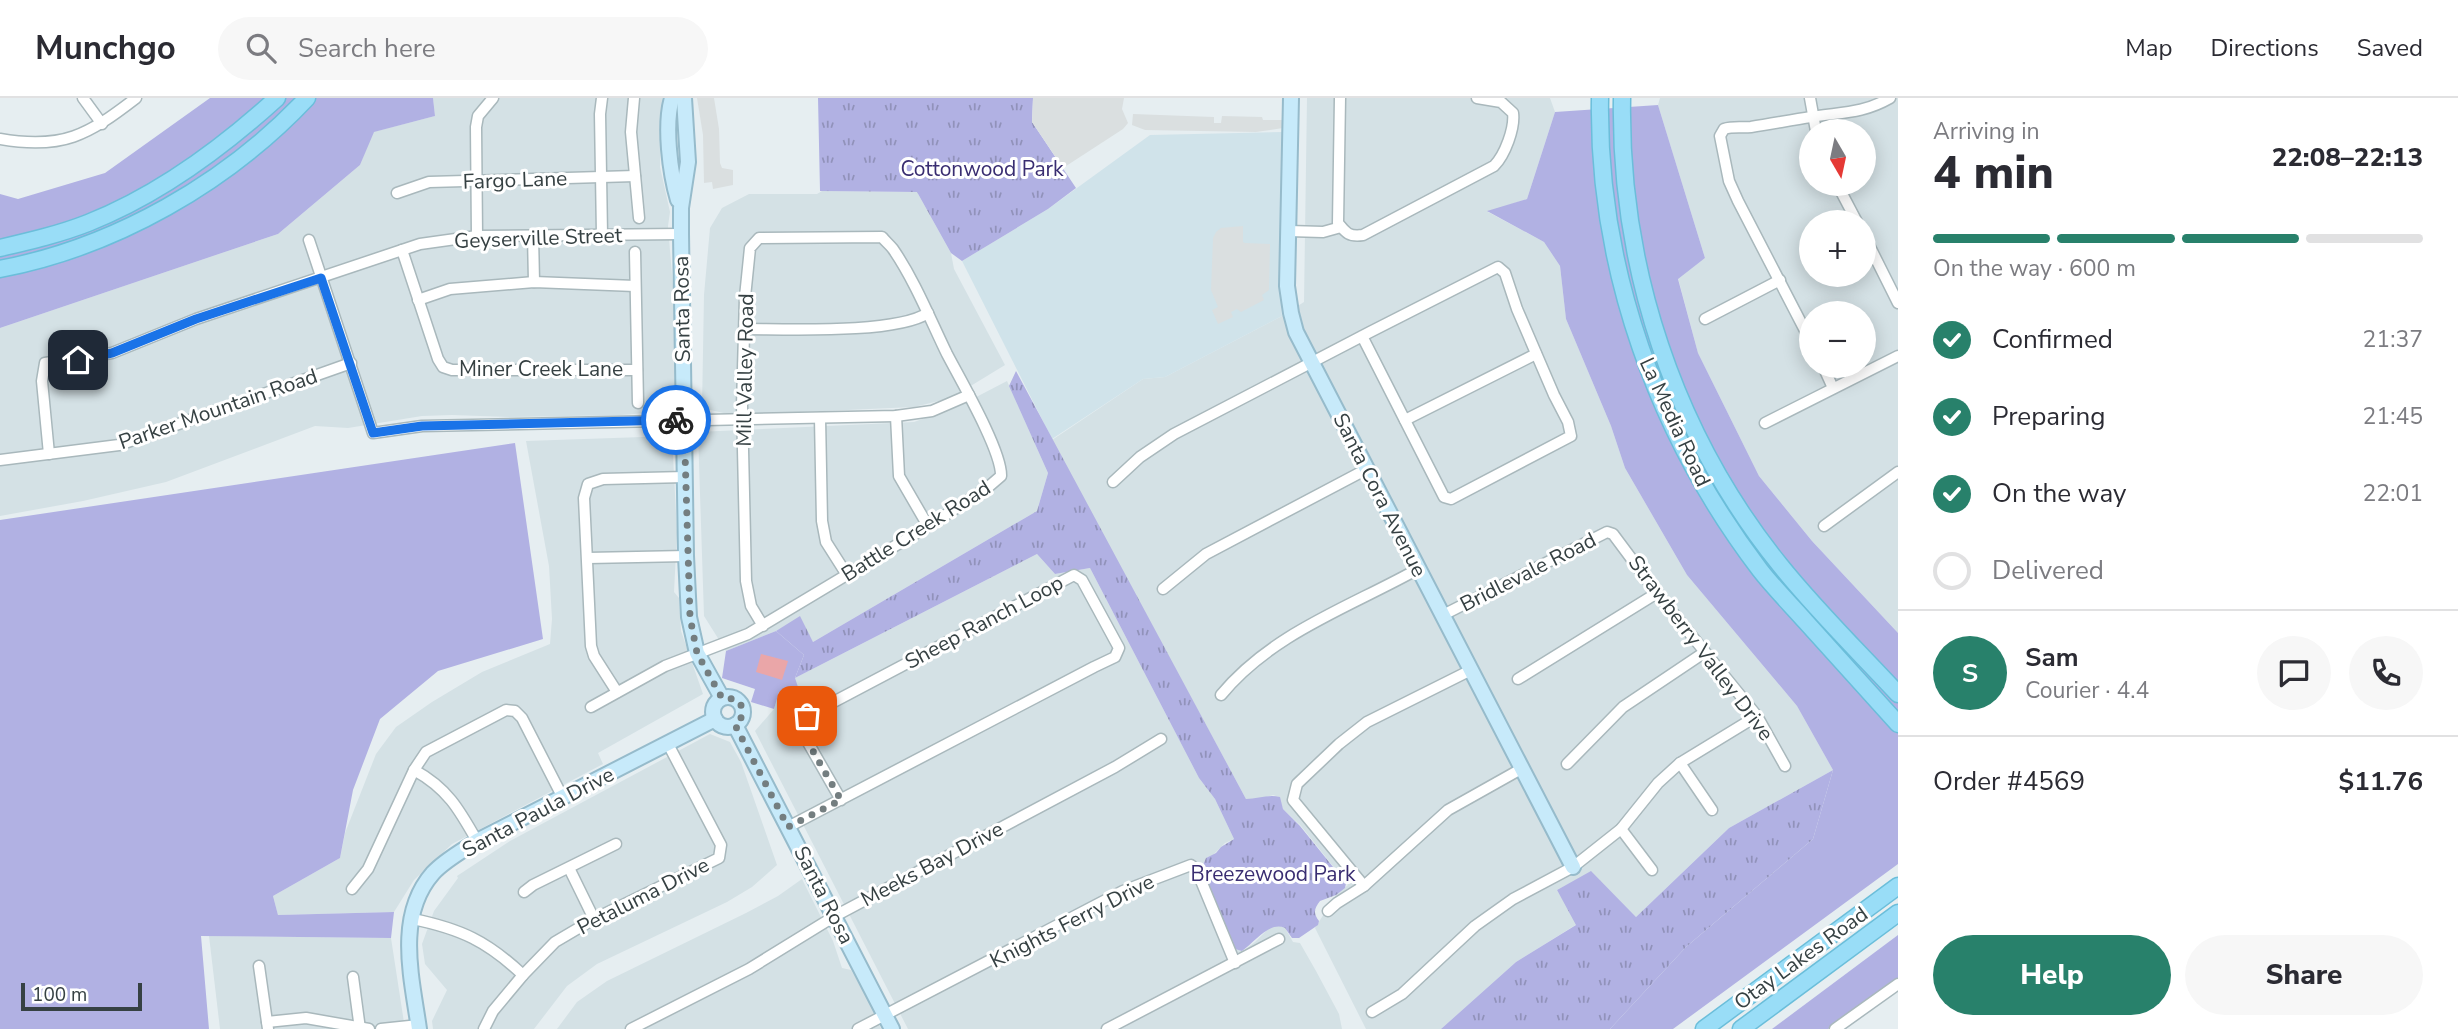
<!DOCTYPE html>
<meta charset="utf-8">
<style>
:root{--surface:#fff;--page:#f7f7f7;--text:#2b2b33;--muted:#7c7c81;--line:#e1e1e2;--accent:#28816b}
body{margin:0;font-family:"Nunito Sans",sans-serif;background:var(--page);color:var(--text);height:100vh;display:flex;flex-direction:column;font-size:26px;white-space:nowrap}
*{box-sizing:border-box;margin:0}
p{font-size:23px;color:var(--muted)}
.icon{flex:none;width:38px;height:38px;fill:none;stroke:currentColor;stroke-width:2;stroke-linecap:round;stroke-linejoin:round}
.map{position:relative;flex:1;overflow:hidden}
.side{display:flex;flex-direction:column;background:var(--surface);width:560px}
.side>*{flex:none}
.needle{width:46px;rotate:171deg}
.buttons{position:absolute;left:1799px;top:21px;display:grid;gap:14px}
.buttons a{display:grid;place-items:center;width:77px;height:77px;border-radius:50%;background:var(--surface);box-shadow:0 4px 18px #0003;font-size:35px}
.scale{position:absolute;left:21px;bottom:18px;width:121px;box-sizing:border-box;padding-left:7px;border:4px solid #364143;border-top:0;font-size:19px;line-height:24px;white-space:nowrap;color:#364143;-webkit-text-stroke:5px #fff;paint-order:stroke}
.pin{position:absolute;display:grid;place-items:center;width:60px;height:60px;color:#fff;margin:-30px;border-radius:14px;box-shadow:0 4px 10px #0006}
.courier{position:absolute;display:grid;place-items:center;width:70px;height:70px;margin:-35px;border:5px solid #1a73e8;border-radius:50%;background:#fff;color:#222;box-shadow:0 2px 9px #0007}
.head em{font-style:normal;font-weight:800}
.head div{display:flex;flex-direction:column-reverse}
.head{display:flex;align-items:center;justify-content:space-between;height:119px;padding:0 35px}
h1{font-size:46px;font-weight:800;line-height:52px}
.bar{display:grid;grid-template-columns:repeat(4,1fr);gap:10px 7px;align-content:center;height:84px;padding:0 35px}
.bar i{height:9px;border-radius:5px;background:var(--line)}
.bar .selected{background:var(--accent)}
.bar p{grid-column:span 4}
.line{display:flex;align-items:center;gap:18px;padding:0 35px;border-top:2px solid var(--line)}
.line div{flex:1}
.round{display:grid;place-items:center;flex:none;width:74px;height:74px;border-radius:37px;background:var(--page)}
ol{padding:0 35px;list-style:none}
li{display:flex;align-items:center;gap:21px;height:77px}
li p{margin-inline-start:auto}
li .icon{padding:7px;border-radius:50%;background:var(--accent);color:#fff;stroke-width:4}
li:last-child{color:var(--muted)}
li i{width:38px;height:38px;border:4px solid var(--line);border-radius:50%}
.button{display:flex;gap:14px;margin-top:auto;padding:14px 35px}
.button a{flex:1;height:80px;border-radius:42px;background:var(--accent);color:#fff;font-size:28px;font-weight:800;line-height:80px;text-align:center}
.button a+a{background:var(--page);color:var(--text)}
header{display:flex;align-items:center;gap:42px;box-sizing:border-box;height:98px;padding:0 35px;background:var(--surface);border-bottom:2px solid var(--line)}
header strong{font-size:33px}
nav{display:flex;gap:38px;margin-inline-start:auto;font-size:24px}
.search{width:490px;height:63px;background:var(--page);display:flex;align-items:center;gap:18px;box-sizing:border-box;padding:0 24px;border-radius:38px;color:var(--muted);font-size:26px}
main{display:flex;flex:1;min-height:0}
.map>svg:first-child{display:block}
</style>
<header>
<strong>Munchgo</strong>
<div class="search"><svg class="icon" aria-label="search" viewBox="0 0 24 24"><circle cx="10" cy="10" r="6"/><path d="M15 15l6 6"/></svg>Search here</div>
<nav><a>Map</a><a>Directions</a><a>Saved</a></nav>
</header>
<main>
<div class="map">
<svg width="1898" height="931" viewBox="0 0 1898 931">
<defs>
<pattern id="park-tufts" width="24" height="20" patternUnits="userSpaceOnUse" patternTransform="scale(1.75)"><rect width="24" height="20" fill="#b1b1e3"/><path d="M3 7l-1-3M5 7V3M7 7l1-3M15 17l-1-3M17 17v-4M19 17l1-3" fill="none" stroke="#9192ba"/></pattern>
</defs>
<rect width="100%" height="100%" fill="#e6eef1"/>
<g fill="#d4e1e5" fill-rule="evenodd">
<polygon points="433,0 662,0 660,69 670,114 668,128 674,202 676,311 659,314 621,317 509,319 452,317 422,318 348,330 315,328 166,384 83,403 0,418 0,230 278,136 360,67 373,34 435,18"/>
<polygon points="1307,0 1550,0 1555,14 1527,101 1488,114 1544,144 1560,168 1566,221 1611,328 1625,370 1687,477 1797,608 1833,672 1729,730 1636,819 1591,774 1557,792 1577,826 1516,864 1441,931 1366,931 1315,830 1336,797 1348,787 1301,728 1283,711 1279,699 1273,697 1260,701 1246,701 1052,342 1143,281 1165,279 1282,218 1304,204"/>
<path d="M1660,0H1898V535L1812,443L1759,378L1698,255L1678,180L1705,160L1658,7ZM1811,33H1864V86H1811ZM1811,124H1864V177H1811ZM1811,215H1864V268H1811Z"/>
<polygon points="822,93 917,94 951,155 954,171 1005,267 951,300 914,309 757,316 728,316 702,310 704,197 710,130 722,110 749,96 817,96"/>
<polygon points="1007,283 1048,375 1037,413 813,544 800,520 776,533 726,553 704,518 698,334 914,324 959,308"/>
<polygon points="672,338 677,435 674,494 679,500 681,533 703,596 598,655 603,666 452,746 414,782 394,814 278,817 273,798 340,760 345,735 376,656 396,629 432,604 482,574 550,546 552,521 549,468 526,343"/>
<polygon points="1037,456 1055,476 1090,470 1199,680 1215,701 1234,741 1225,745 1213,757 1206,760 1202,769 1202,774 1235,851 1243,853 1255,844 1270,829 1279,827 1285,830 1293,844 1300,845 1316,873 1339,916 1342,931 908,931 755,633 774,611 779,594 795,580"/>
<polygon points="710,636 730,644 741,664 777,767 752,789 727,804 597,866 567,888 534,931 433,931 432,923 447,892 425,866 422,846 434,813 458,780 457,778 510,743"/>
<polygon points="802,781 833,843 842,870 851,872 872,907 881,931 557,931 577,904 607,883 746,815 778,798"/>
<polygon points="209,838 391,840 405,931 220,931"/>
</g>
<polygon fill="#d0e3ea" points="1282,34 1280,191 1282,218 1165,279 1143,281 1052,341 962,163 1048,111 1150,37"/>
<g fill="#b1b1e3">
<polygon points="210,0 433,0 435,18 374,34 360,67 278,136 0,230 0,96 18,101 105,75"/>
<polygon points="1658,7 1705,160 1678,181 1698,255 1759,378 1812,443 1898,535 1898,766 1673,931 1610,931 1686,849 1813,741 1833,672 1797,608 1687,477 1625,370 1611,328 1566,221 1560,168 1544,144 1487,113 1527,101 1555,14"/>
<polygon points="515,345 543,541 438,573 380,621 353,692 340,760 273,798 278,817 394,814 391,840 201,838 209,931 0,931 0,422"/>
<polygon points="776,533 804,557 795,580 799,592 789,603 779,594 774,611 751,604 755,591 722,580 726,553"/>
<polygon points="1898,837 1898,880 1828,931 1772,931"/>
</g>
<g fill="url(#park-tufts)">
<polygon points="818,0 1033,0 1032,24 1076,90 1048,111 962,163 951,155 917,94 820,93"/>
<path d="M1016,273L1246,701C1257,701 1269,696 1280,699L1283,711L1300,728L1346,785L1345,790L1336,797L1320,803C1314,811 1313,815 1319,823L1318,827L1299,840H1292L1285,830C1269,823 1255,844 1242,853L1235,851L1202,774V769L1206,760L1216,755L1221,749L1234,741L1215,701L1199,680L1090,470L1055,476L1037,456L795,580L804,557L776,533L800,518L813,544L1037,413L1048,375L1009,288Z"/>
<polygon points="1833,672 1813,741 1686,849 1610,931 1441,931 1516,864 1576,827 1557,792 1591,773 1636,819 1729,730"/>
</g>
<g fill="#dadfe0">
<polygon points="697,0 714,0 719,31 720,65 722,70 733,72 733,87 713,91 712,84 704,85 703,37"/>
<polygon points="1033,0 1124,0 1122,11 1128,25 1123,31 1063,70 1032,24"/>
<polygon points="1133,16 1214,19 1214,25 1221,25 1222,18 1262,19 1263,22 1283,22 1283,30 1256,34 1145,32 1132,27"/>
<polygon points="1243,128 1243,144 1245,145 1270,146 1269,192 1262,197 1264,202 1241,214 1237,211 1231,214 1233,219 1218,226 1212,212 1218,209 1211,192 1213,140 1216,134 1221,130"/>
</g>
<polygon fill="#eaa6a8" points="761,556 788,563 782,582 756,574"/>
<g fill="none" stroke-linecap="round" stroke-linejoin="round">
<defs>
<g id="street">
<polyline points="83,0 102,26"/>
<polyline points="602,0 600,16 602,137"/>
<polyline points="634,0 631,34 639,120"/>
<path d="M1340,0L1338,125C1346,135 1349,139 1363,137L1494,68C1505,57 1515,30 1513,15L1501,4L1477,0"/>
<polyline points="1810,0 1816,33"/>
<path d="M0,41C63,52 88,37 136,0"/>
<polyline points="1837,86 1857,124"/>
<polyline points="397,95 429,84 635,78"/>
<polyline points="1289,133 1323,134 1341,129"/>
<polyline points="533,137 534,184"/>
<polyline points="1864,137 1898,205"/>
<polyline points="477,138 476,29 478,18 493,0"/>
<polyline points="309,142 373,335 422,328 896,318 932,313 969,297"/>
<polyline points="402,152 438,261 443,269 452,272 637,272"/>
<polyline points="635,154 638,305"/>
<polyline points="418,202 450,191 534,184 635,188"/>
<polyline points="1705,221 1780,182"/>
<path d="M745,231C787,231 896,236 928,215"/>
<path d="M1811,244L1738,103L1729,83L1720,38L1724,31C1733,28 1742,30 1751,29C1771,26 1791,22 1811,19C1841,14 1862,16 1890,0"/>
<polyline points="1823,268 1833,290"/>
<polyline points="896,318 899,378 928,428"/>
<polyline points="820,320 822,423 826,444 847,477"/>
<polyline points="1405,322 1536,256"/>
<polyline points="1765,325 1898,258"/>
<polyline points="49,356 42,283 45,265 112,255 196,221 420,146 477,138 681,136"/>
<polyline points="0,362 119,347 351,265"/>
<polyline points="1113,384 1140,359 1174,336 1370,234 1498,169 1505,175 1517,211 1554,297 1568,324 1571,338 1451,401 1444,399 1362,238"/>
<polyline points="1824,428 1898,374"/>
<polyline points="588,460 686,458"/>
<polyline points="1163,491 1206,456 1367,371"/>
<polyline points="1443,517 1607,434 1613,436 1657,495 1757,618 1785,668"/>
<polyline points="1518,581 1657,495"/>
<polyline points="617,594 594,558 591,548 584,400 588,386 603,381 685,379"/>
<path d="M1221,597C1272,535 1350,509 1418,471"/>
<path d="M591,609L665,568L748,536L930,427L987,390L1001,378C1002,353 960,281 947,256C930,221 915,183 893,151C890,147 885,143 882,139L759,140L750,150L745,199L742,308L746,483L751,508L763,528"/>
<polyline points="1680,665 1712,712"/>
<polyline points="1567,666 1623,609 1705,554"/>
<path d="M414,672C447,690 459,711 477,743"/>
<polyline points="788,729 1094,569 1115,559 1119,550 1082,482 1074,477 807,618 802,627 806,641 841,702"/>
<polyline points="1621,731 1652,772"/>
<polyline points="569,770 594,821"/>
<polyline points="1364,788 1293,702 1297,686 1339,646 1367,624 1471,572"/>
<polyline points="352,791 368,771 414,672 426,654 506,612 515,613 522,620 562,698"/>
<polyline points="524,794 533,787 616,746"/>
<polyline points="1328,813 1337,805 1364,788 1448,712 1521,671"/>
<path d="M413,821C461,831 487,843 523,877"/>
<polyline points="259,868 268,931"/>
<polyline points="353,879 360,931"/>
<polyline points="1372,914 1402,896 1475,828 1513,801 1573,769 1621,731 1658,685 1680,665 1757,618"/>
<polyline points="267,924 306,920 369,931"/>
<polyline points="381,931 419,927"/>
<polyline points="484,931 493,913 523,877 555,844 594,821 719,760 721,747 668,646"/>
<polyline points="631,931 749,871 835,818 1115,669 1161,641"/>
<polyline points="858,931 1123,793 1191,767 1197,773 1235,865"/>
<polyline points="1107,931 1279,841"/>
<polyline points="1835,931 1898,886"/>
</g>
<g id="secondary">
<path d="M672,0C664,27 670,75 678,102"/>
<polyline points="684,0 688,64 681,110 681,136 686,458 689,519 697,555 722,600"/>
<polyline points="1291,0 1287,188 1291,215 1296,234 1573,769"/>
<circle cx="728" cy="614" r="15"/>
<polyline points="735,627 892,931"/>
<path d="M419,931C412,881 395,818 433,775C445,762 462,753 477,743L715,621"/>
</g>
<g id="primary">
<path d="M1600,0C1597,170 1658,338 1760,472C1774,490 1791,507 1806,524C1837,558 1867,592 1898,626"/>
<path d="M1622,0C1619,168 1674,336 1780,467C1816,512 1858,553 1898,596"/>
<path d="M0,150C30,143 60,136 88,125C159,97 221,51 277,0"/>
<path d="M0,171C115,149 227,85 307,0"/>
<polyline points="1704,931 1898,788"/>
<polyline points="1741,931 1898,815"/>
</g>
</defs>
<use href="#street" stroke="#a9b8bc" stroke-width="13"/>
<use href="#secondary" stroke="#96bbcb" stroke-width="18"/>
<use href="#primary" stroke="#6bbeda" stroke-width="19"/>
<use href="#street" stroke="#fff" stroke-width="10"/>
<use href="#secondary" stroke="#c7eafa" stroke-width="14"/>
<use href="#primary" stroke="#99ddf7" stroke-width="16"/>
</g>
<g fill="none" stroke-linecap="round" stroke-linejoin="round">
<polyline stroke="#747e80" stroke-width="7" stroke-dasharray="0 12.6" points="676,322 684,322 690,519 697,555 722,600 735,601 741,607 741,620 735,627 788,729 841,702 806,641 802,627 807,618"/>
<polyline stroke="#1a73e8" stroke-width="9" points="78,262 112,255 196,221 321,180 373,335 422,328 676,322"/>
</g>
<g text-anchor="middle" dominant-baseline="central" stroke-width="6" stroke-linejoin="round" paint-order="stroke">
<g font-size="21" fill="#392d71" stroke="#fff">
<text x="982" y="71">Cottonwood Park</text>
<text x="1273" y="776">Breezewood Park</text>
</g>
<g font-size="21" fill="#364143" stroke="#fff">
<text transform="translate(515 82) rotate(-2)">Fargo Lane</text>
<text transform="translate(538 140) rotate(-2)">Geyserville Street</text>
<text transform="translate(682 211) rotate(-91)">Santa Rosa</text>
<text x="541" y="271">Miner Creek Lane</text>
<text transform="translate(745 272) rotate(-89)">Mill Valley Road</text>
<text transform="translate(218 311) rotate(-19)">Parker Mountain Road</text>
<text transform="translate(1675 324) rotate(65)">La Media Road</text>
<text transform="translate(1380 397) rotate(63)">Santa Cora Avenue</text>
<text transform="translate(916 433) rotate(-32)">Battle Creek Road</text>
<text transform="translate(1528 474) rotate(-27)">Bridlevale Road</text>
<text transform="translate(984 524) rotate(-28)">Sheep Ranch Loop</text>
<text transform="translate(1701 550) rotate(53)">Strawberry Valley Drive</text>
<text transform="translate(538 714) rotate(-28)">Santa Paula Drive</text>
<text transform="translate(932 766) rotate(-28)">Meeks Bay Drive</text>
<text transform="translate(824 797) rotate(63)">Santa Rosa</text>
<text transform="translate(643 798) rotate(-27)">Petaluma Drive</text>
<text transform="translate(1072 823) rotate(-27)">Knights Ferry Drive</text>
<text transform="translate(1801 860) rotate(-36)">Otay Lakes Road</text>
</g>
</g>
</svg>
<div class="buttons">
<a><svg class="needle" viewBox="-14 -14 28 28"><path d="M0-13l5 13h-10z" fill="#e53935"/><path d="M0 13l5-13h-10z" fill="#7c7c81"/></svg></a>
<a>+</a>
<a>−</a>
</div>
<div class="scale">100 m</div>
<div class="pin" style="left:807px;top:618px;background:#ea580c"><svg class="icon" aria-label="bag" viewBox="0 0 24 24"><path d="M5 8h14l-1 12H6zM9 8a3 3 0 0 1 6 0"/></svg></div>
<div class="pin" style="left:78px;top:262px;background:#1f2937"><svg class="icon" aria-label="home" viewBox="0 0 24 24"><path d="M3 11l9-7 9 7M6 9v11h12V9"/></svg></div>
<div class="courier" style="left:676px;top:322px"><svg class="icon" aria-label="bike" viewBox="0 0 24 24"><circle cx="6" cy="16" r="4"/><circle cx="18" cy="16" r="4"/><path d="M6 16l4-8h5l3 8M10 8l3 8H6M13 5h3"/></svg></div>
</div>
<section class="side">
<div class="head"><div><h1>4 min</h1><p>Arriving in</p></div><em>22:08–22:13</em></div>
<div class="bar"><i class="selected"></i><i class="selected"></i><i class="selected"></i><i></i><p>On the way · 600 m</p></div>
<ol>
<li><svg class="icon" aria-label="check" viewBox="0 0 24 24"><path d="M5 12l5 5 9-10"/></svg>Confirmed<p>21:37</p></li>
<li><svg class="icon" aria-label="check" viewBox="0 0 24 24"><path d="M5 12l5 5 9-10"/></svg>Preparing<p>21:45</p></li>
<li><svg class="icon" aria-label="check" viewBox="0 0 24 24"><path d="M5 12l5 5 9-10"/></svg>On the way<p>22:01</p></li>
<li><i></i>Delivered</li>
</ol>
<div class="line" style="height:126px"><b class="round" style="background:var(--accent);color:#fff">S</b><div><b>Sam</b><p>Courier · 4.4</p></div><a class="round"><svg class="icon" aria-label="chat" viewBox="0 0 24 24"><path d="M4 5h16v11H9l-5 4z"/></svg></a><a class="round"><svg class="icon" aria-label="phone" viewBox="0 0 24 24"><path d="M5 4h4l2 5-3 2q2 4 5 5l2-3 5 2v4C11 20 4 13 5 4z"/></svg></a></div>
<div class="line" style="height:91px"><div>Order #4569</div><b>$11.76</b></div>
<div class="button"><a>Help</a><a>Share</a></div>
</section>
</main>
